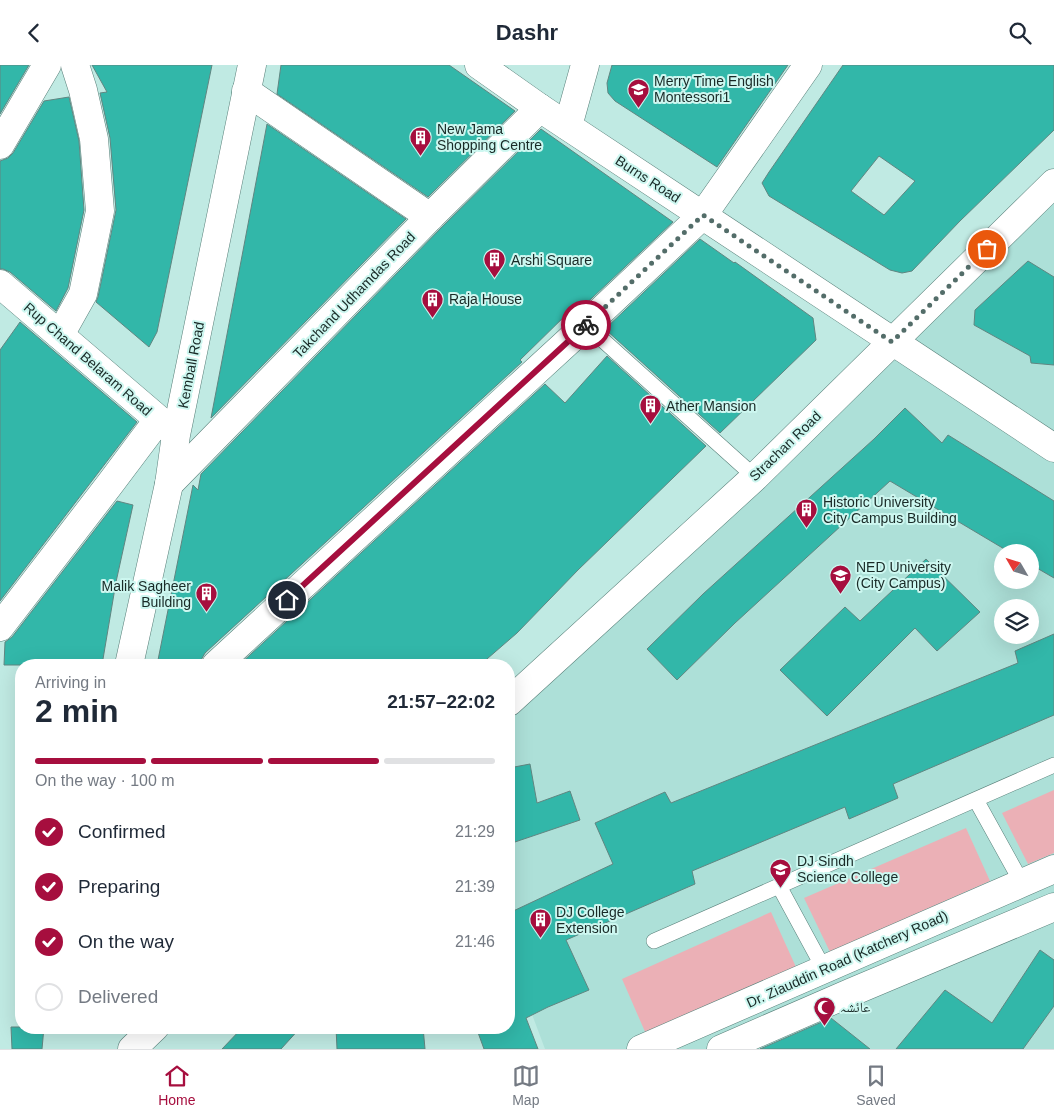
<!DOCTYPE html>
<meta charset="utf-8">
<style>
:root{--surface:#fff;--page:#f2f2f3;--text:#1f2937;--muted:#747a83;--line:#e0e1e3;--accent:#a60e3e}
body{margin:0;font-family:Arial,"Noto Naskh Arabic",sans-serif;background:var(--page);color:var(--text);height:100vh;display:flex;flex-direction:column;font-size:19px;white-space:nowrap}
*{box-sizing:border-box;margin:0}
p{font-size:16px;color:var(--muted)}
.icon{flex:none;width:28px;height:28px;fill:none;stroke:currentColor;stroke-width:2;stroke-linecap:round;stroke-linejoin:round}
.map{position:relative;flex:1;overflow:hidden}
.panel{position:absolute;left:15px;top:594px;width:500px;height:375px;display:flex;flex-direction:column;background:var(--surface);border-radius:20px;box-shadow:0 5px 20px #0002}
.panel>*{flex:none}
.needle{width:32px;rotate:309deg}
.tools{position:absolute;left:994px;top:479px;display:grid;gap:10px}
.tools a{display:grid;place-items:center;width:45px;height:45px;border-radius:50%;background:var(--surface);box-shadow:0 5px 20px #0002;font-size:25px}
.pin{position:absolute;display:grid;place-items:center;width:42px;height:42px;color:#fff;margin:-21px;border:2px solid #fff;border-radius:50%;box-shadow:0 1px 5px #0007}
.courier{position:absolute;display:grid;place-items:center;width:50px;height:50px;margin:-25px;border:4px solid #a60e3e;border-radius:50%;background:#fff;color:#222;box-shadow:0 1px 6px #0007}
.overview em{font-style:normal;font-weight:800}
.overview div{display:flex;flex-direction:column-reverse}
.overview{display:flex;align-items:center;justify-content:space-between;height:85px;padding:0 20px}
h1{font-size:32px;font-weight:800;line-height:38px}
.bar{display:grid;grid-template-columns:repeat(4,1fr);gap:8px 5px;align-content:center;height:60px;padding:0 20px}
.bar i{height:6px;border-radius:4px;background:var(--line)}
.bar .current{background:var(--accent)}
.bar p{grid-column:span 4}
ol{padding:0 20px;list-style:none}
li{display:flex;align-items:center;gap:15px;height:55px}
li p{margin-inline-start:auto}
li .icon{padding:5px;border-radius:50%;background:var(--accent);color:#fff;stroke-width:4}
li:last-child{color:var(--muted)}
li i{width:28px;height:28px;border:2px solid var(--line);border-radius:50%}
header{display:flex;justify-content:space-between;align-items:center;height:65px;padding:0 20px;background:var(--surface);font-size:22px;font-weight:800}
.tabs{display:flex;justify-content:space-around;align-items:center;height:70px;border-top:1px solid var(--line);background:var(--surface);font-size:14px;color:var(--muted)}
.tabs a{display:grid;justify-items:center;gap:2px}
.tabs .current{color:var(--accent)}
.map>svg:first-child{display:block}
</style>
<header><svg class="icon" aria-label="back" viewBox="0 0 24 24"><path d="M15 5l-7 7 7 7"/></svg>Dashr<svg class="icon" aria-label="search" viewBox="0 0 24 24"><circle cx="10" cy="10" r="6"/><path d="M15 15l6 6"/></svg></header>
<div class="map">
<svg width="1054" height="984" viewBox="0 0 1054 984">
<rect width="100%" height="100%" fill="#c0eae3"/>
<path fill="#ade0d8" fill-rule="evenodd" d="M1054,118V984H545L509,888V637ZM1002,488H1030V515H1002ZM1002,542H1030V570H1002Z"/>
<g fill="#ebb0b6">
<polygon points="1054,725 1054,788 1028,799 1002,748"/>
<polygon points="966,763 990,816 830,887 804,833"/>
<polygon points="771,847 796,902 646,969 622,914"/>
</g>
<g fill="#32b7a9" stroke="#608681" fill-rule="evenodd">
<polygon points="0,0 29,0 0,49"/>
<polygon points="92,0 212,0 157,267 149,282 96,237 98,232 116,145 110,73 100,28 107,27"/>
<polygon points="281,0 449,0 515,46 428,132 277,29"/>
<polygon points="612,0 788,0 717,102 615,36 608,28 607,18"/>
<path d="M843,0H1054V65L960,156L912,206L902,208L890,205L769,131L762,118L769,107ZM879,91L915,116L884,150L851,126Z"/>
<polygon points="69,32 79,76 84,145 68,223 56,246 10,207 3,204 0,204 0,96 8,93 13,88 44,36"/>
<polygon points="267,59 406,154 211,353 242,191"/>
<polygon points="541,64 673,157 576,248 572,244 520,295 522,297 205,588 201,595 201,600 157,600 193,420 198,425 201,409 441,163"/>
<polygon points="700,174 734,198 735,197 813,253 816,275 720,368 605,264"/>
<polygon points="1028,196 1054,212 1054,300 1031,298 1030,291 974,260 975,245"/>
<polygon points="20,257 137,357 0,536 0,285"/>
<polygon points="607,291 706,381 578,505 517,568 480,600 239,600 545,319 565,338"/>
<polygon points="905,343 942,378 948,370 1054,436 1054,513 1030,499 1030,488 1011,488 890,416 735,558 677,615 647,584 703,529 874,374"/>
<polygon points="117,436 133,440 116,517 102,600 4,600 5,577 12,572"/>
<polygon points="926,494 980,547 937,586 915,563 827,651 780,605 845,542 860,556"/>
<polygon points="1054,569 1054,650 893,719 898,733 849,754 845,742 692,806 695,819 566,875 589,925 548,942 526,953 538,984 484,984 476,962 509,962 509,848 613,799 595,758 665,727 671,738 1018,598 1015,586"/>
<polygon points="530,699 537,738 570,726 580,755 509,779 509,703"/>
<polygon points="1040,885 1054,895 1054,941 1023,984 896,984 945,925 992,958"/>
<polygon points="831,953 870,984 760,984"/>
<polygon points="11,962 44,962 42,984 12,984"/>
<polygon points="243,962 301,962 281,984 222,984"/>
<polygon points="336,962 423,962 425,984 337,984"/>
</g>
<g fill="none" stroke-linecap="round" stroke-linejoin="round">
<defs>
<g id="lane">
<polyline points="586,260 755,412"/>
<polyline points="976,735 1022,818"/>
<polyline points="779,821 824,904"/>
<polyline points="654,876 1054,700"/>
</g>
<g id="street">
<polyline points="246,26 430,152"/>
<polyline points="568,61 585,0"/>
<polyline points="0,80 47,0"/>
<polyline points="0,219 172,366"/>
<polyline points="60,270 83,229 100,146 94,74 83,25 75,0"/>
<polyline points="169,419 430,152 540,43"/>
<polyline points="0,562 110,419 158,355"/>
<polyline points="129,600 169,419 176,370 252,0"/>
<polyline points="216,600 586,260 703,150 808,0"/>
</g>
<g id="secondary">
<polyline points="509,637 755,412 1054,118"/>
<polyline points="132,984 155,962"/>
</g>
<g id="primary">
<polyline points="479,0 540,43 1054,383"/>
<polyline points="641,984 1022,818 1054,804"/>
<polyline points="721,984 852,927 1054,842"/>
</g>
</defs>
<use href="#lane" stroke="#59807a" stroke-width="16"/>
<use href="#street" stroke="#59807a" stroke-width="29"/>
<use href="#secondary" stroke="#59807a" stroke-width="29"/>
<use href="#primary" stroke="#59807a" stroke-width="29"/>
<use href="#lane" stroke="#fff" stroke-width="15"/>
<use href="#street" stroke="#fff" stroke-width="28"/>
<use href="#secondary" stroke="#fff" stroke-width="28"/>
<use href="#primary" stroke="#fff" stroke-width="28"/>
</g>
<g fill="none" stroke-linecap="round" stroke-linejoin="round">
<polyline stroke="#536d69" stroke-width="5" stroke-dasharray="0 9" points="586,260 703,150 892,277 987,184"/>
<polyline stroke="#a60e3e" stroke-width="6" points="287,535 586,260"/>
</g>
<defs>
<symbol id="school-pin" viewBox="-11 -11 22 30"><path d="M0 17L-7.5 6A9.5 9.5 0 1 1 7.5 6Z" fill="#a60e3e" stroke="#cdf7f0"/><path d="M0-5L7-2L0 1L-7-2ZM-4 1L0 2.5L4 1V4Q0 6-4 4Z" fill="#fff"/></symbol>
<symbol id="building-pin" viewBox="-11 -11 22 30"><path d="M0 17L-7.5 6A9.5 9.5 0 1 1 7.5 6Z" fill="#a60e3e" stroke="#cdf7f0"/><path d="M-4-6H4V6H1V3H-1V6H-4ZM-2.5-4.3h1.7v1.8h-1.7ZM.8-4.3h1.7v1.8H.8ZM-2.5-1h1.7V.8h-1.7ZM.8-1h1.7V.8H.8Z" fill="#fff"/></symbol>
<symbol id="university-pin" viewBox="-11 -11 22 30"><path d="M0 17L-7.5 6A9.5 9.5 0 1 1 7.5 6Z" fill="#a60e3e" stroke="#cdf7f0"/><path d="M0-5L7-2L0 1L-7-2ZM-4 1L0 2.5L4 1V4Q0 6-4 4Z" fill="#fff"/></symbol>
<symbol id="mosque-pin" viewBox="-11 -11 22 30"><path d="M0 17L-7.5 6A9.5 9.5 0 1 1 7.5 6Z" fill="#a60e3e" stroke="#cdf7f0"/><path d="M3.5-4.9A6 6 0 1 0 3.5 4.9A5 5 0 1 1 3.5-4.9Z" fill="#fff"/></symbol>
</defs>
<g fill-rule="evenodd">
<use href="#school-pin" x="626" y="12" width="25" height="34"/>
<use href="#building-pin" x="408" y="60" width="25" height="34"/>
<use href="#building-pin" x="482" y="182" width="25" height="34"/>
<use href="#building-pin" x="420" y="222" width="25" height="34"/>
<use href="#building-pin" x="638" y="328" width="25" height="34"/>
<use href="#building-pin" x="794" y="432" width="25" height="34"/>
<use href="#university-pin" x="828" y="498" width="25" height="34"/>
<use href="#building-pin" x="194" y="516" width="25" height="34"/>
<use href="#university-pin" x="768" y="792" width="25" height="34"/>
<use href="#building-pin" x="528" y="842" width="25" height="34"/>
<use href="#mosque-pin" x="812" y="930" width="25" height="34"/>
</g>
<g text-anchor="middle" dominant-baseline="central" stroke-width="4" stroke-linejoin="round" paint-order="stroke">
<g font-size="14" fill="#192a27" stroke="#cdf7f0" text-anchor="start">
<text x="654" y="16">Merry Time English<tspan x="654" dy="16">Montessori1</tspan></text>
<text x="437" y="64">New Jama<tspan x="437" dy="16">Shopping Centre</tspan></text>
<text x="511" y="195">Arshi Square</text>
<text x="449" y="234">Raja House</text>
<text x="666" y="341">Ather Mansion</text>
<text x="823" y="437">Historic University<tspan x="823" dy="16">City Campus Building</tspan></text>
<text x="856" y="502">NED University<tspan x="856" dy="16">(City Campus)</tspan></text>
<text x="191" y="521" text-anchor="end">Malik Sagheer<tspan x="191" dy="16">Building</tspan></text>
<text x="797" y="796">DJ Sindh<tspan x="797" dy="16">Science College</tspan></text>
<text x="556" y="847">DJ College<tspan x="556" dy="16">Extension</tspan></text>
<text x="840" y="942">عائشہ</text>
</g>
<g font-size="14" fill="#192a27" stroke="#cdf7f0">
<text transform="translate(648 114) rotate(33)">Burns Road</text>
<text transform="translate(354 230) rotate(-46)">Takchand Udhamdas Road</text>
<text transform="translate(88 294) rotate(41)">Rup Chand Belaram Road</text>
<text transform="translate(191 300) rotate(-79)">Kemball Road</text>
<text transform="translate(785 381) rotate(-44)">Strachan Road</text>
<text transform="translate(847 894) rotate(-24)">Dr. Ziauddin Road (Katchery Road)</text>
</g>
</g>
</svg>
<div class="tools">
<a><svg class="needle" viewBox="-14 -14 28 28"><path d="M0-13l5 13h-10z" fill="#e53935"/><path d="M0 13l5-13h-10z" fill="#747a83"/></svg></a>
<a><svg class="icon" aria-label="layers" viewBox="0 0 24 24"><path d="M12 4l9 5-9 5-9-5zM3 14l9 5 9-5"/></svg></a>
</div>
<div class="pin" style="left:987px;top:184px;background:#ea580c"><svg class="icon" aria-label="bag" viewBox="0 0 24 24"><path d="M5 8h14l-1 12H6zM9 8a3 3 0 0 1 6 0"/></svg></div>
<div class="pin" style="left:287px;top:535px;background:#1f2937"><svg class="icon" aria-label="home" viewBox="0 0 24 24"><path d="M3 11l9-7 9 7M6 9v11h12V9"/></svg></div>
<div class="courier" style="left:586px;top:260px"><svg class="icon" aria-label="bike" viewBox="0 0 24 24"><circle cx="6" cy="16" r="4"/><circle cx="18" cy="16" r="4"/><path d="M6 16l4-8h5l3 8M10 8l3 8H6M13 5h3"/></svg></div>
<section class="panel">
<div class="overview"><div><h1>2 min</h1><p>Arriving in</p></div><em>21:57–22:02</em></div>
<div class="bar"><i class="current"></i><i class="current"></i><i class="current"></i><i></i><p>On the way · 100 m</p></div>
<ol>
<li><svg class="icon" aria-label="check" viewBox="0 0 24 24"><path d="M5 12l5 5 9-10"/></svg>Confirmed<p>21:29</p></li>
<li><svg class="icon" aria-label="check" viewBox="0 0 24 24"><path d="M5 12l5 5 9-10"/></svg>Preparing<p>21:39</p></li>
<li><svg class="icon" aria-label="check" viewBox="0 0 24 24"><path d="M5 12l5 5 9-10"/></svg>On the way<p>21:46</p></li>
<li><i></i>Delivered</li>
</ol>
</section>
</div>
<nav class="tabs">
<a class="current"><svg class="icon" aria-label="home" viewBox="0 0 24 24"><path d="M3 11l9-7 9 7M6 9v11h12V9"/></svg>Home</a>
<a><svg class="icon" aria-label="map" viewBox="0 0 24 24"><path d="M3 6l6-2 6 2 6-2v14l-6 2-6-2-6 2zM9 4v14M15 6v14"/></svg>Map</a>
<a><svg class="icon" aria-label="saved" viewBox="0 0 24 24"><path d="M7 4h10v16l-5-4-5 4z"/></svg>Saved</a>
</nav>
